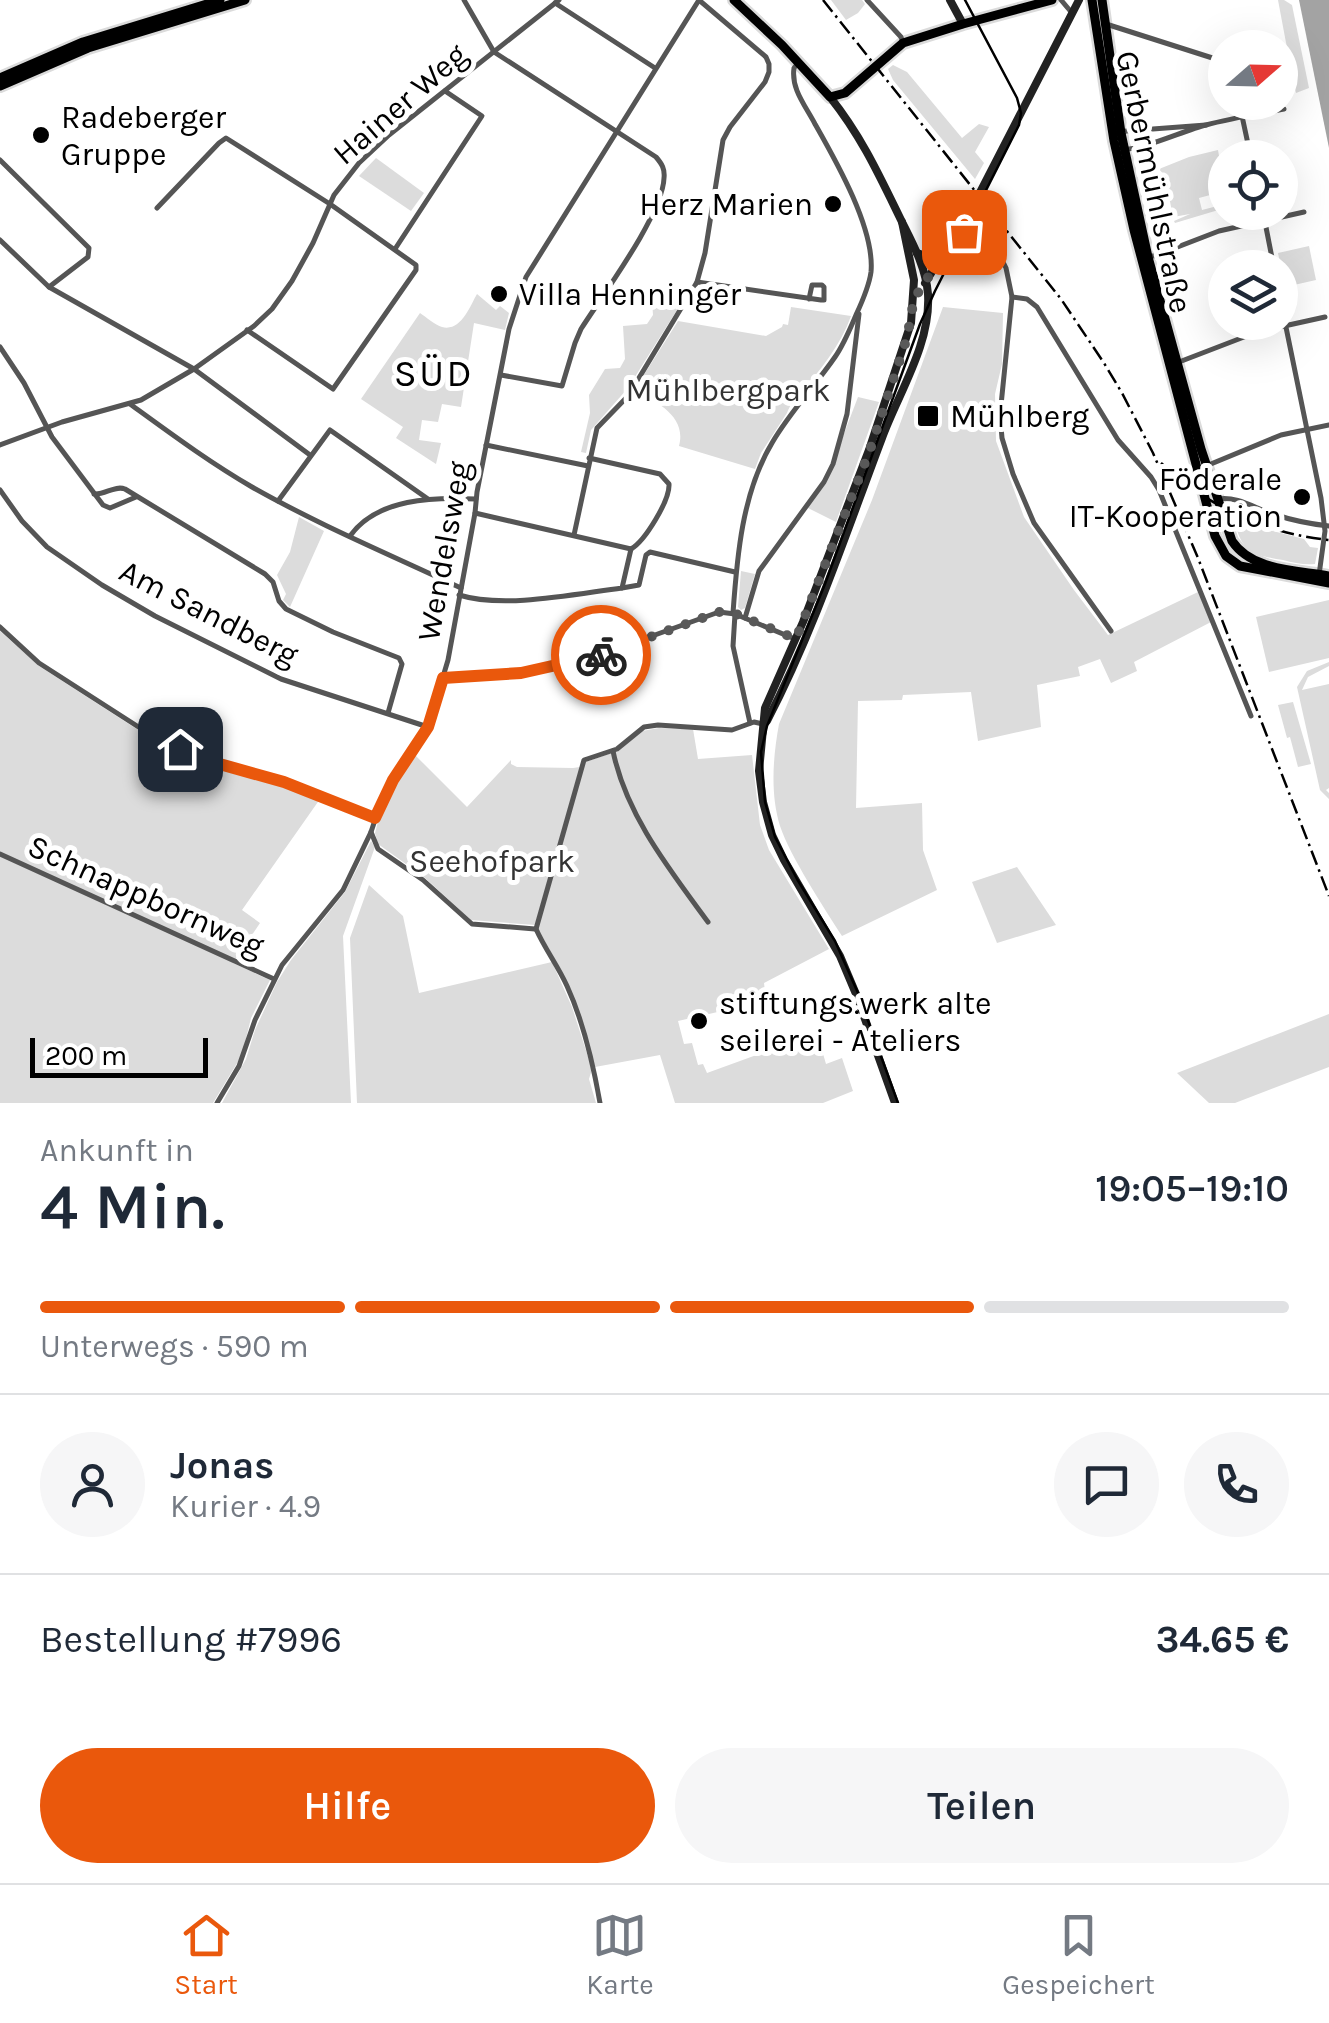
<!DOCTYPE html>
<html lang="de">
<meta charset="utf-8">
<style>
:root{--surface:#fff;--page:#f6f6f7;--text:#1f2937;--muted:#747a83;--line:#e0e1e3;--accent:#ea580c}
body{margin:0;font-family:Karla,sans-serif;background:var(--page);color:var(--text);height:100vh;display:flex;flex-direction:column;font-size:38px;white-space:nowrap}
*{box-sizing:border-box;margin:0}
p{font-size:32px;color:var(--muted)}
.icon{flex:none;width:55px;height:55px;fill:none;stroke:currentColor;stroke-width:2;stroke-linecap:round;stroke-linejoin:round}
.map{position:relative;height:1103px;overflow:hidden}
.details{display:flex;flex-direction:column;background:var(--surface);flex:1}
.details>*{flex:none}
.needle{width:65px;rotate:70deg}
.buttons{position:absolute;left:1208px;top:30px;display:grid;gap:20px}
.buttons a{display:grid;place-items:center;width:90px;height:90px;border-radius:50%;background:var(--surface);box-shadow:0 10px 40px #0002;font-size:50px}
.scale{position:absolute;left:30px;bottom:25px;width:178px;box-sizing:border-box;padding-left:10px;border:5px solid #000;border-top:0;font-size:28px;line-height:35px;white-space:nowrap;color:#000;-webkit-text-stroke:8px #fff;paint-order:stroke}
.pin{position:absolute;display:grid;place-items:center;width:85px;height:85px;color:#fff;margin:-42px;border-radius:20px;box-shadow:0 5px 15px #0006}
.courier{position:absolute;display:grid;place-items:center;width:100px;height:100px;margin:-50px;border:8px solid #ea580c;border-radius:50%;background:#fff;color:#222;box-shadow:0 2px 12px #0007}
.head em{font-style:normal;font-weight:600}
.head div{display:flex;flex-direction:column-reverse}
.head{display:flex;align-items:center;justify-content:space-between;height:170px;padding:0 40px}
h1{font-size:65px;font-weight:600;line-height:75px}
.bar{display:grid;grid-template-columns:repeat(4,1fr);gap:15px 10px;align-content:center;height:120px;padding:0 40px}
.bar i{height:12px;border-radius:8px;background:var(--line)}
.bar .on{background:var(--accent)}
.bar p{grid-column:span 4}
.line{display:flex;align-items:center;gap:25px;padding:0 40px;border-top:2px solid var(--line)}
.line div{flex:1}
.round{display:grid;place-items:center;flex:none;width:105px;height:105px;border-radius:52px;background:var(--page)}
.cta{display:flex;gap:20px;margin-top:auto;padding:20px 40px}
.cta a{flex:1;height:115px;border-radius:60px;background:var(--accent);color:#fff;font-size:40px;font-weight:600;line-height:115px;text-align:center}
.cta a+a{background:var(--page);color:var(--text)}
.dock{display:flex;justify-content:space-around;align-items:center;height:140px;border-top:2px solid var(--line);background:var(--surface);font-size:28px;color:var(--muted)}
.dock a{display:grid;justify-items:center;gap:5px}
.dock .on{color:var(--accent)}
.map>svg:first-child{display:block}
</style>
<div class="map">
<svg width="1329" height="1103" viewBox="0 0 1329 1103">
<rect width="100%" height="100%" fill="#fff"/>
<g fill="#dcdcdc">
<polygon points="831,0 862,0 865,4 858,13 846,20"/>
<polygon points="1278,0 1284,0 1292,5 1309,88 1296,93 1294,85"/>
<polygon points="893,65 907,72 962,138 979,124 989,127 975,152 984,163 975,179 893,80 888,69"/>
<polygon points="1218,150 1225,191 1199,198 1202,210 1225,204 1225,208 1175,223 1174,221 1190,214 1173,217 1165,176 1159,169 1189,157"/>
<polygon points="376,158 424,193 411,211 359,176"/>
<polygon points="1309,246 1316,280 1285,287 1278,253"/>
<path d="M477,294L496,310L500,306L509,313L505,330L474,323L461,407L442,404L438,422L422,420L419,440L441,443L436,464L396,438L403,427L361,399L420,313C426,317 435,325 442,327C461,332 470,306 477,294Z"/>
<polygon points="652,300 682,302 628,388 591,430 586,453 581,452 590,413 589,395 605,369 620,368 625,359 623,326 647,324 653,315"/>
<path d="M791,307L851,316C841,345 820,370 801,393C795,401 790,404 787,413L761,453L755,469L679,446C687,416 657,403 635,389L678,321L766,336L782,327L783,324L788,325Z"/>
<path d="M943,307L1003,313L1002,364L995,394L996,441L1024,517L1074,590L1108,635L1198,592L1211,622L1134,662L1137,671L1111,683L1100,659L1078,667L1080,676L1037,685L1041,727L978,741L971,692L903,695L902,700L858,701L856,808L922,803L923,850L937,890L842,936C824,908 790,856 780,826C770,793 773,757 779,724L872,500Z"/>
<polygon points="858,397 879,402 836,522 806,507 829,473"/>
<polygon points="299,517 324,531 290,607 283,600 286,594 277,575 290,552"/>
<path d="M1234,517L1265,529L1304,539L1310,547L1318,548L1315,564C1304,565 1294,563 1283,560C1251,555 1240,551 1234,517Z"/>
<polygon points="741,571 755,574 745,608 741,610 738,607"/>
<polygon points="1329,600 1329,658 1269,672 1256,617"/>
<polygon points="0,631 39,666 149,737 180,752 297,790 320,799 242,910 260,923 233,963 270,980 251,1018 242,1055 213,1103 0,1103"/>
<polygon points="1329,662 1329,666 1308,677 1302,690 1329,684 1329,788 1326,790 1329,793 1329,799 1320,790 1297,687 1307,671"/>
<polygon points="1293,702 1311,764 1298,767 1290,737 1287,738 1278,705"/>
<polygon points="659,728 693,729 698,759 752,755 760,825 769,850 829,949 764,983 766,1001 678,1021 684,1044 692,1043 698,1065 703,1064 707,1073 817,1033 826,1064 842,1058 853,1091 823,1103 675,1103 660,1055 595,1067 563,974 537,927 585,762 615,752 642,731"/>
<polygon points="415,755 467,807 511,760 511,764 517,767 573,768 580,767 535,925 471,920 424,877 378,844 375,833 379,818 397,780"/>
<polygon points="371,841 375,847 343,936 351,1103 222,1103 246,1059 255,1030 277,982 291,960 345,892"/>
<polygon points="1017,867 1056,925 997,943 972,882"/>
<polygon points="369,885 403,916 419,993 552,962 572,1007 592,1069 589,1079 596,1103 357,1103 350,938"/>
<polygon points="1329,1014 1329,1067 1235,1103 1209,1103 1177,1073"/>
</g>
<polygon fill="#a3a3a3" points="1299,0 1329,0 1329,148"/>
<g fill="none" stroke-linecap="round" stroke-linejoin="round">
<defs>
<g id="primary">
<polyline points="734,0 782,45 830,97 845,93 903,43 963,24 1052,0"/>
<polyline points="1092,0 1114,141 1134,230 1215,536 1226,556 1240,566 1329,583"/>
<path d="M1102,0L1121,133L1148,257L1201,449L1232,541C1252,571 1296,570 1329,576"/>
<polyline points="0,78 83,42 220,0"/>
<polyline points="0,86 88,48 245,0"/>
</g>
</defs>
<use href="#primary" stroke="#dbdbdb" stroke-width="14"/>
<g stroke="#555" stroke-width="5">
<path d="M464,0L494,52L656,157C662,164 665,169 664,178C663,214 602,296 581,329L575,343L562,386L501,375"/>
<polyline points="867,0 901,37 903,43"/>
<polyline points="1061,0 1072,13"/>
<polyline points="555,3 655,68"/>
<polyline points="1106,24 1225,62"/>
<polyline points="1239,102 1251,158"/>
<polyline points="1120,134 1126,131 1206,125"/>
<path d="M1123,149C1140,151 1185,130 1206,125C1232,118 1258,114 1284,109"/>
<polyline points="0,160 89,248 88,257 49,287"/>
<polyline points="157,208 219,143 226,138 330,204 416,265 416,270 333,389 247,330"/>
<polyline points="1263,212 1274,268"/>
<polyline points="960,229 987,242 1001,258 1006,268 1012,297 1000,415 1002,438 1013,474 1034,523 1111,631"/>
<polyline points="0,240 49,287 194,369 310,455"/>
<polyline points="395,249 482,116 445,91"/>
<polyline points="1146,256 1154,256 1219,231 1304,212"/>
<polyline points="697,282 821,300 824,300 824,287 822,285 812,285 809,299"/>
<polyline points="1012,297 1027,299 1037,307 1118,440 1151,477 1159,490 1251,716"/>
<polyline points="1280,298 1321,498 1325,531 1319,575"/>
<polyline points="0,347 24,383 52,437 103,505 110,508 136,497"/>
<polyline points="1179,362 1257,332 1325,317"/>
<path d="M130,404C170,433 209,462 252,487C319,525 391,555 461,588"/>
<polyline points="0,445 62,422 141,400 194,369 254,326 272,309 292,281 313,243 334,195 359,163 389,135 559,0"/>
<polyline points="486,445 588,466"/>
<path d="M589,458L660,474L669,484C670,500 645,541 631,549"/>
<polyline points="1206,466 1281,435 1329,425"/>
<polyline points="0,490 22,521 47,547 102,585 155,616 281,679 428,727"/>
<path d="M94,494C105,495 115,485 125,489L265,574L273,582L279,601L286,609L333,632L399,658L402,664L388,713"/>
<path d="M1218,499C1238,496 1254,508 1273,514C1291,520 1310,524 1329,526"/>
<polyline points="278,501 330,430 428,499"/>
<polyline points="475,513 631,549"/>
<polyline points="574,535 597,428 628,396 697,282 705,253 723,140 730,127 765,82 769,72 769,64 766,57 699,0"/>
<path d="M350,536C377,498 434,497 476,499"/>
<polyline points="622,588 639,585 646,555 650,552 735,572"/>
<path d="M459,595C504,609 575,594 622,588L631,549"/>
<path d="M733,613C737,557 742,493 772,443C790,412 815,386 835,357C844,344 850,329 856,315C862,302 869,287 871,272C875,229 836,161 815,124C805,105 791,89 794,68L799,62"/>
<polyline points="735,614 733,646 750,723"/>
<polyline points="745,618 759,571 824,482 833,464 847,414 859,314"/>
<polyline points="0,627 39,663 151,735 217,763 285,782 375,818"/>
<polyline points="443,679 521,673 585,660 719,612 735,614 795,639"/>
<path d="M613,751C626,815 670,870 708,922"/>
<polyline points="371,832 378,849 423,880 472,924 535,929"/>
<polyline points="0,854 274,979"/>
<polyline points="536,929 584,760 617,749 644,727 658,725 732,730 754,722 763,724"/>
<path d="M536,929C545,949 558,966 567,986C584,1023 593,1063 600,1103"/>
<polyline points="217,1103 239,1066 255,1020 282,965 343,890 371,832 378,811 393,780 428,727 448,660 475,513 477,492 509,329 526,277 699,0"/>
</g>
<g stroke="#222" stroke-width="8">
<polyline points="950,0 963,24"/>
<polyline points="917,253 929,257 943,254"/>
<polyline points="925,283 973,206 1079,0"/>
<path d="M767,721C814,630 846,533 882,438C899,392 931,344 928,294C926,268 913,244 902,222C880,177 862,137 830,97"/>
<polyline points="895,1103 856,994 840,956 784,860 772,835 763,802 759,771 765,708 803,622 869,450 911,323 914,280 902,222"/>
</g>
<use href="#primary" stroke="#000" stroke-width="9"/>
<polyline stroke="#000" stroke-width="2.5" points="898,1103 858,993 835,941 797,879 775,837 765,802 761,752 767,726 825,584 920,324 935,291 1019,125 1021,113 1017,98 965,0"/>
<g stroke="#000" stroke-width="2.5" stroke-dasharray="15 5 2.5 5" stroke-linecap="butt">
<polyline points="823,0 1061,299 1104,363 1122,393 1153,453 1198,558 1329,896"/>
<path d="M1161,463C1209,507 1264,533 1329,540"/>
</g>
</g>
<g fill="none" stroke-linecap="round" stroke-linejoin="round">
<polyline stroke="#595959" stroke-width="10" stroke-dasharray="0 18" points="601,655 719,612 736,614 796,639 870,450 907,338 914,299 960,228 964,232"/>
<polyline stroke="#ea580c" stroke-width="12" points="180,749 216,763 284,782 375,818 393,780 428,727 443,678 521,673 601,655"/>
</g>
<g fill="#000" stroke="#fff" stroke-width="4">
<circle cx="41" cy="135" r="10"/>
<circle cx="833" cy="204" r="10"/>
<circle cx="499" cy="294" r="10"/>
<rect x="916" y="404" width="24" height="24" rx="5"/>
<circle cx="1302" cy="497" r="10"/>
<circle cx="699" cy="1021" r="10"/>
</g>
<g text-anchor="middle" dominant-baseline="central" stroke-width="10" stroke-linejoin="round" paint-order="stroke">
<g font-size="32" fill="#000" stroke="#fff">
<text transform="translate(400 104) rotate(-41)">Hainer Weg</text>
<text transform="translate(1154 182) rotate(78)">Gerbermühlstraße</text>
<text transform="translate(444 551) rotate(-80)">Wendelsweg</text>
<text transform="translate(209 613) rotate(27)">Am Sandberg</text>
<text transform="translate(146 896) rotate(24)">Schnappbornweg</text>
</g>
<g font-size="32" fill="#000" stroke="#fff" text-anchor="start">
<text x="61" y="117">Radeberger<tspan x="61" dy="37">Gruppe</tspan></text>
<text x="813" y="204" text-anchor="end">Herz Marien</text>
<text x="519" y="294">Villa Henninger</text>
<text x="950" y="416">Mühlberg</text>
<text x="1282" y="479" text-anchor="end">Föderale<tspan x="1282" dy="37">IT-Kooperation</tspan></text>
<text x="719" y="1003">stiftungs.werk alte<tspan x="719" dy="37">seilerei - Ateliers</tspan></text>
</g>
<g font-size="32" fill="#333" stroke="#fff">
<text x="728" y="390">Mühlbergpark</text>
<text x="492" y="861">Seehofpark</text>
</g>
<g font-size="38" letter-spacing="2.5" fill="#000" stroke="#fff">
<text x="434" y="373">SÜD</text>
</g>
</g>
</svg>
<div class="buttons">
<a><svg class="needle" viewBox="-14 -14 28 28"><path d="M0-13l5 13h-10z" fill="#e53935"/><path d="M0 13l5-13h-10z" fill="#747a83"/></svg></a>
<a><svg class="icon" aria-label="locate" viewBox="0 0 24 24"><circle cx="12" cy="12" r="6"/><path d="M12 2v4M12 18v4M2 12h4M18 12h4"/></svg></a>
<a><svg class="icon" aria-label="layers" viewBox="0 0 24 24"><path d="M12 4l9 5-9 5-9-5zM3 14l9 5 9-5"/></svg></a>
</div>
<div class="scale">200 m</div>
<div class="pin" style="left:964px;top:232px;background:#ea580c"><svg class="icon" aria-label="bag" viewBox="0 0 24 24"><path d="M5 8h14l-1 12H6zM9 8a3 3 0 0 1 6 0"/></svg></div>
<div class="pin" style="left:180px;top:749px;background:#1f2937"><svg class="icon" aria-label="home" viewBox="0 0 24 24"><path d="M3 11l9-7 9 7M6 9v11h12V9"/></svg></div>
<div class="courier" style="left:601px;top:655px"><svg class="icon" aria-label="bike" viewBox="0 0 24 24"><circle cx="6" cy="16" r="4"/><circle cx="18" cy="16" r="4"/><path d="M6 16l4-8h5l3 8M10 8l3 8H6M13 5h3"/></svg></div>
</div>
<section class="details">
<div class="head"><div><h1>4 Min.</h1><p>Ankunft in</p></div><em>19:05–19:10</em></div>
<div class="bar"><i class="on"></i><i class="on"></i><i class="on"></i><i></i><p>Unterwegs · 590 m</p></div>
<div class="line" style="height:180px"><a class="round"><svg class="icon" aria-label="person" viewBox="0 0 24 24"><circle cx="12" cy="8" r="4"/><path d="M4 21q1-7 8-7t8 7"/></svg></a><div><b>Jonas</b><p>Kurier · 4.9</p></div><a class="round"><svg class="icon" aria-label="chat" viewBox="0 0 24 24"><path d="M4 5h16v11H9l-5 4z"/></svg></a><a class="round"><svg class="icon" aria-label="phone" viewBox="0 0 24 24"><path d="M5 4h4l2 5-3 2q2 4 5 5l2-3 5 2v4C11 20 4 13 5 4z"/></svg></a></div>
<div class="line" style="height:130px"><div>Bestellung #7996</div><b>34.65 €</b></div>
<div class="cta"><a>Hilfe</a><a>Teilen</a></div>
</section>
<nav class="dock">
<a class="on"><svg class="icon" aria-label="home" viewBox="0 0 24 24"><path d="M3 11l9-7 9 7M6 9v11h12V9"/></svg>Start</a>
<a><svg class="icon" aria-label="map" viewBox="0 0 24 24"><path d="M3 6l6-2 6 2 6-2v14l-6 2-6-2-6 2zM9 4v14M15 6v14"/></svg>Karte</a>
<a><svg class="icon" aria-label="saved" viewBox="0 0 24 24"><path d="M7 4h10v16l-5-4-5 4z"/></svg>Gespeichert</a>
</nav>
